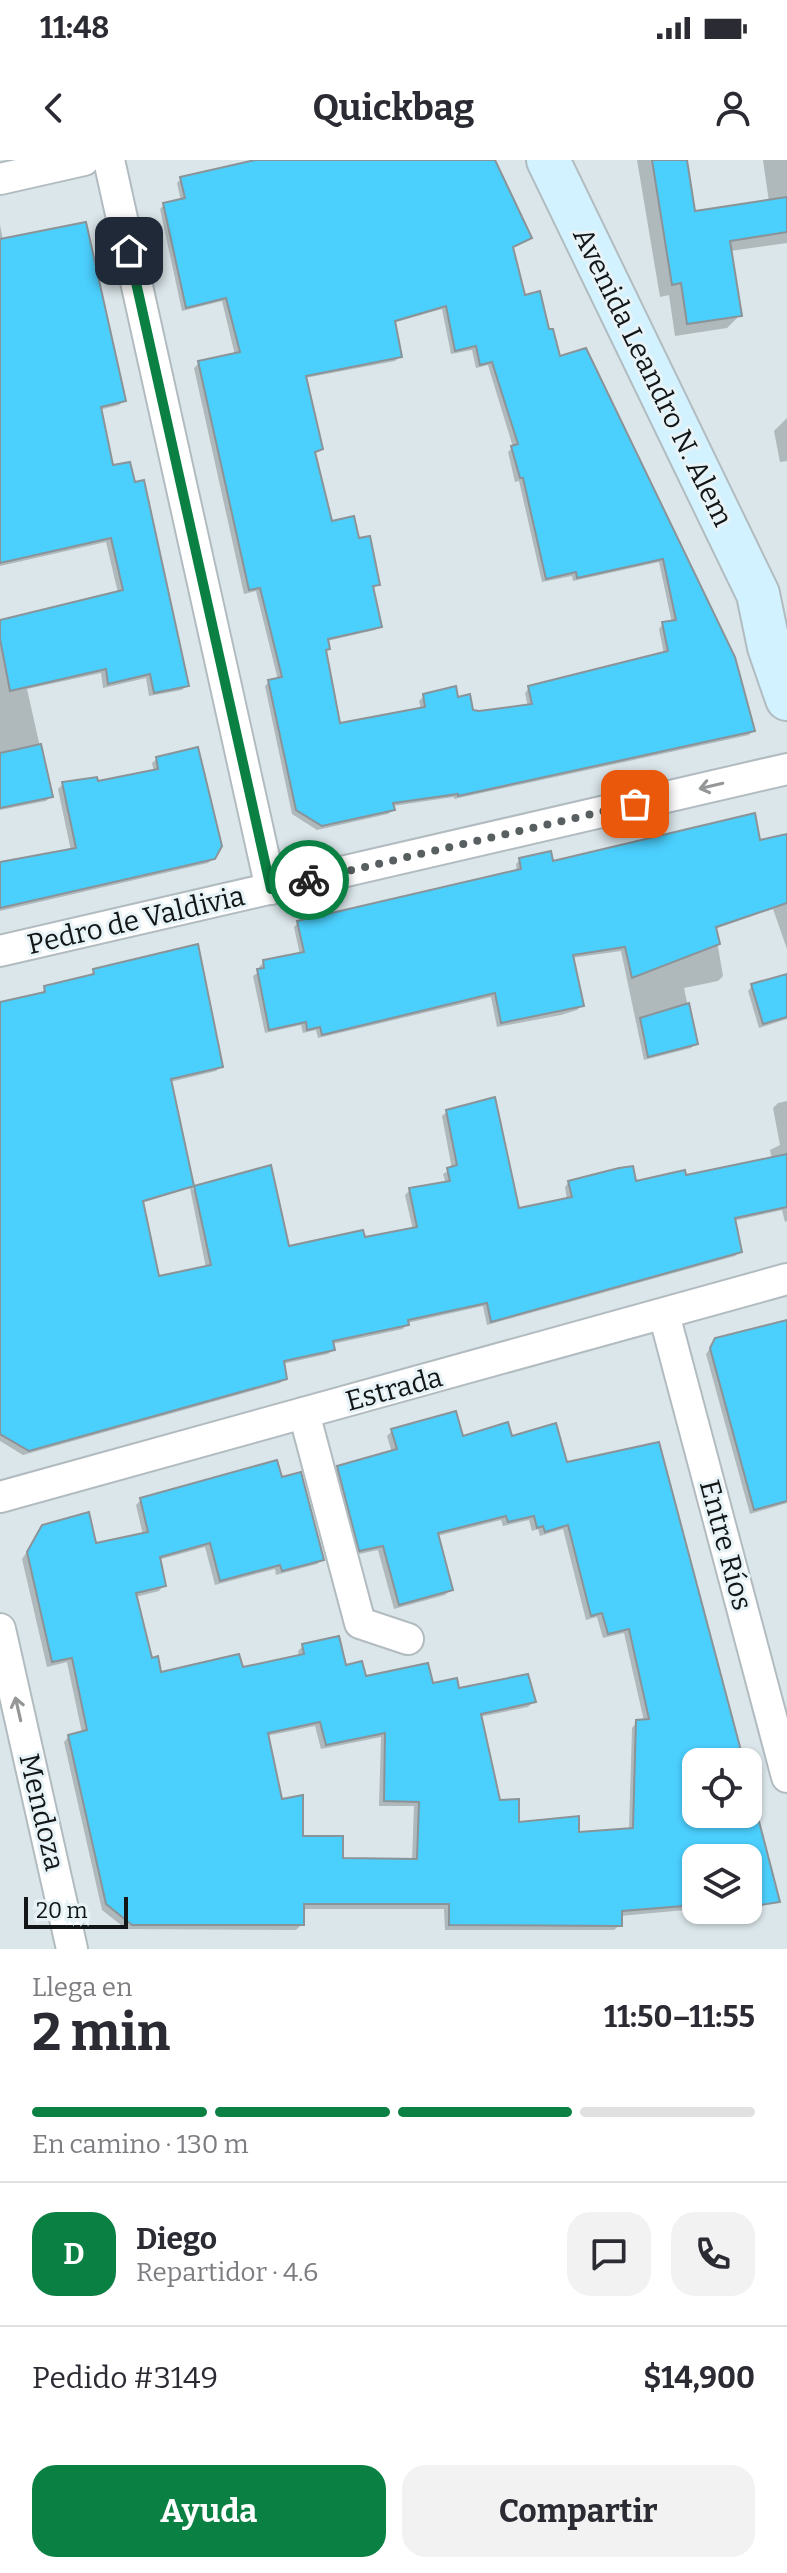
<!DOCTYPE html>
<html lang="es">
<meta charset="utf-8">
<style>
:root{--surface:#fff;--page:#f2f2f3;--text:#2b2b33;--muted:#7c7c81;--line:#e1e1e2;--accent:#0b8043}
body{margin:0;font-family:Bitter,serif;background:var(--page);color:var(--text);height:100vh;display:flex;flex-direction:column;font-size:30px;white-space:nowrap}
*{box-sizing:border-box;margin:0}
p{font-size:26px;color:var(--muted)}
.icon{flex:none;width:44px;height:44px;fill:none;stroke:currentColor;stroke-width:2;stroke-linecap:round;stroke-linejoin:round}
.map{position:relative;height:1789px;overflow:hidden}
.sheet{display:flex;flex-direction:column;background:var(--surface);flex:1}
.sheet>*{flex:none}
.fabs{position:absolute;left:682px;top:1588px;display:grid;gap:16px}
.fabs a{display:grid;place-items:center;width:80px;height:80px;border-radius:16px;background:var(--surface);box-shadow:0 2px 6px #0004;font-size:40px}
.scale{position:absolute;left:24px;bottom:20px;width:104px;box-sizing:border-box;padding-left:8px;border:4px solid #121617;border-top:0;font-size:22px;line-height:28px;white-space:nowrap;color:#121617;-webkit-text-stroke:6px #e8f3f8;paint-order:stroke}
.pin{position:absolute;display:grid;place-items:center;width:68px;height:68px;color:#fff;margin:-34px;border-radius:16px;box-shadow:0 4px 12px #0006}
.courier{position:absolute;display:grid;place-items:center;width:80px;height:80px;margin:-40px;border:6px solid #0b8043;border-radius:50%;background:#fff;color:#222;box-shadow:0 2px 10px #0007}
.headline em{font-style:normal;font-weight:700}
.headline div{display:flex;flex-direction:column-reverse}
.headline{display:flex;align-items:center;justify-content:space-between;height:136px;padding:0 32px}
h1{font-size:52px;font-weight:700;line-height:60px}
.bar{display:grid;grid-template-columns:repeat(4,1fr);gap:12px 8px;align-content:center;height:96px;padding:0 32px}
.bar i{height:10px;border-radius:6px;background:var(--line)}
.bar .active{background:var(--accent)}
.bar p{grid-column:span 4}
.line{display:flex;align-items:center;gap:20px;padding:0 32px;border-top:2px solid var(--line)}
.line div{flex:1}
.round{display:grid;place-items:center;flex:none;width:84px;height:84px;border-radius:24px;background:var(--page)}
.button{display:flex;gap:16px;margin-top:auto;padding:16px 32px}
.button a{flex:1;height:92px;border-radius:24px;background:var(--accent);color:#fff;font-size:32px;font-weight:700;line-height:92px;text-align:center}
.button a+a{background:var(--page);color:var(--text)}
.status{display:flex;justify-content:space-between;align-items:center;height:56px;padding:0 40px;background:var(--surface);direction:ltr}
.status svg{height:22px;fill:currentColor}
header{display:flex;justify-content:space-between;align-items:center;height:104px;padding:0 32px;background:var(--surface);font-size:36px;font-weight:700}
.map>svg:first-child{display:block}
</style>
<div class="status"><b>11:48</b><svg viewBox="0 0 49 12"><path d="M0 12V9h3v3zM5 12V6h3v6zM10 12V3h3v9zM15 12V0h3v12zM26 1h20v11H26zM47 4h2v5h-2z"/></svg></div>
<header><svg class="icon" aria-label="back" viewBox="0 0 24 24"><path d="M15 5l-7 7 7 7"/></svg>Quickbag<svg class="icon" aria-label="person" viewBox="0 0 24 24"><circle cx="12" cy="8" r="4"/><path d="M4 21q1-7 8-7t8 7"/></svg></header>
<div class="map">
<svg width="787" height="1789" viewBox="0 0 787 1789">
<rect width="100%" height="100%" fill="#dbe6ea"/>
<g fill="#0003" fill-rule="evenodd">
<path d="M264,0H493L530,77L512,88L524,137L547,171L559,198L753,570L749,575L454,639V637L392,646L393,650L388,654L317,670L292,654L265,526L269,522L278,520L256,431L244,434L194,208L199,203L235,195L222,141L182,151L160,49L164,45L181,41L177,23L181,19ZM442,149L451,194L472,190L476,208L488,205L513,287L508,292L515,322L519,321L542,422L572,416L573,421L659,402L672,463L663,464L659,469L664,494L529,528L525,533L528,547L479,553L472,551L457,540L424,536L419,541L421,550L337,565L324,493L328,488L327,481L375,470L380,466L373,429L378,424L358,381L331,363L314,294L321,289L305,218L395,201L400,196L393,163Z"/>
<polygon points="637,0 685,0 694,53 769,42 763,0 787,0 787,83 730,91 740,155 727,168 675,176 669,135 660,137"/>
<polygon points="0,65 3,80 124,240 119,245 99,250 112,308 187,525 182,530 149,536 146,518 103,528 101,513 27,529 51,636 46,641 0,650 0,461 118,433 106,382 0,406"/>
<polygon points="787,258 787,301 780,302 774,271"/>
<polygon points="157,599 214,698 208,703 0,751 0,704 71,691 58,629 63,624 96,623 154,612 152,603"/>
<polygon points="787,676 787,789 773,749 715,769 723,816 718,821 684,828 696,884 691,888 644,900 621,791 571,798 582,845 577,850 561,855 497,867 491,837 318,878 316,870 303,873 301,865 265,873 253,816 260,811 259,807 264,802 300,795 294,767 298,763 517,712 516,704 520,700 551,704 758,682"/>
<path d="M94,811L221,906L216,911L170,922L193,1030L195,1028L287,1089L413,1070L405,1035L410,1030L446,1024L443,1014L452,1009L442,956L447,952L518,1050L567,1040L565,1027L569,1022L635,1023L685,1018L772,999L770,990L780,985L773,948L778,943L787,941V1061L785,1062L782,1050L733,1061L740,1092L735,1096L487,1165L483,1146L407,1163L403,1169L332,1184L333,1190L328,1194L282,1204L285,1219L280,1223L23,1295L0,1281V843L41,834L45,828L89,816ZM190,1028L206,1108L158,1118L142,1043Z"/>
<polygon points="787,816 787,859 759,868 748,831 752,826"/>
<polygon points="716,1180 787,1185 787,1343 750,1354 706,1194"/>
<path d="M455,1253L462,1278L507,1264L511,1279L555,1265L565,1305L658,1285L741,1602H696V1654H748V1627L777,1737L772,1742L748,1746V1698H696V1749L620,1756V1765L614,1770H445L444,1749H302V1764L296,1770L126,1769L102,1750L64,1582L69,1576L82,1573L67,1502L47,1507L22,1399L44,1367L87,1355L94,1386L143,1375L136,1345L141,1340L276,1302L280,1319L300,1314L322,1399L317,1404L276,1415L275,1409L215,1425L205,1387L158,1400L164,1425L159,1431L135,1437L151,1500L156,1499L160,1514L238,1496L241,1509L299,1497L298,1491L303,1486L337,1478L344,1507L360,1503L365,1518L427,1506L431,1526L455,1521L457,1531L527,1516L533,1542L528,1547L479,1557L498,1642L517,1641V1664L577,1658V1674L629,1670L632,1568L637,1562L644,1561L624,1473L603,1478L597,1457L586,1460L563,1369L540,1376L538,1369L532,1371L529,1360L503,1366L501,1360L437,1376L451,1429L445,1435L394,1449L378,1390L354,1395L332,1313L338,1307L392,1293L387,1276L392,1271ZM315,1566L321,1589L381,1577L379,1646H414L412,1701L341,1700V1678H301V1637L280,1641L266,1576Z"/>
</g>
<g fill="#4bcffd" stroke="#8a9498" stroke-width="2" fill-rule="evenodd">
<path d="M255,0H495L532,78L513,87L525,135L540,131L549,169H553L560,196L586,188L735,497L755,571L458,636V634L393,643L395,650L322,666L296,650L268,520L282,517L260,428L249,430L198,201L240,192L226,138L186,148L163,43L185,38L180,17ZM446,146L455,191L476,186L480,205L492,202L518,284L511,286L520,318H523L546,419L576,412L577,418L663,399L676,460L662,462L668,491L528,526L532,544L479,551L473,550L470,534L458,537L456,526L423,534L425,547L340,563L326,490L330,489L328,479L382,467L373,426L380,425L370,376L359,378L354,356L332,361L315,292L323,289L306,216L402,197L395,161Z"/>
<polygon points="652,0 687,0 695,51 787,37 787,72 730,81 742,156 687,164 681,123 672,125"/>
<polygon points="86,62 126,241 101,247 113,305 130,302 135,322 144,320 189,526 154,533 150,514 108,524 106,509 10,531 0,479 0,460 123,430 111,378 0,403 0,79"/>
<polygon points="41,584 53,637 0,648 0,593"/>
<polygon points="198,587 222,686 215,699 0,748 0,702 76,688 62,622 97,617 98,621 158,609 156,597"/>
<polygon points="755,653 760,680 787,674 787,743 716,767 720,784 632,818 625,787 573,795 584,846 501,863 495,833 322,875 320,867 307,870 306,862 269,870 257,809 264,808 263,800 304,792 297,761 521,709 519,698 551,691 553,701"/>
<polygon points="198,784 223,907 171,919 194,1026 143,1041 159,1116 211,1105 194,1026 271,1005 289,1086 363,1070 365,1077 417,1067 409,1028 450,1021 447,1008 457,1005 446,950 495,937 519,1048 572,1037 568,1021 619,1008 633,1006 636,1021 685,1010 686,1015 787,994 787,1047 735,1058 742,1092 491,1162 487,1143 408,1160 409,1165 333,1181 335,1190 284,1201 287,1219 29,1291 0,1274 0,842 45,832 44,826 94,814 93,809"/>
<polygon points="787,814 787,857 763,864 751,824"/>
<polygon points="689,843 698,884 648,897 640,858"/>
<polygon points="787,1160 787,1341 754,1350 710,1188 715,1178"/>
<path d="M456,1251L463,1276L508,1262L512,1276L556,1263L567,1302L659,1282L744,1602H696V1654H748V1619L780,1742L748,1747V1698H696V1745L622,1751V1766L449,1765V1744H304V1765H132L106,1744L68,1575L87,1570L72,1498L52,1502L27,1392L42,1365L89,1352L96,1383L148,1372L140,1338L277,1300L282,1317L301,1312L324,1400L282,1411L280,1405L220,1421L210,1383L160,1397L166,1426L136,1433L152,1498L158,1496L161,1512L239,1494L243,1507L304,1494L302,1484L339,1476L346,1505L362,1501L366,1516L428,1503L433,1523L457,1518L459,1528L528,1514L536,1542L481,1554L500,1640L519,1639V1662L579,1656V1672L633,1668L636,1560L649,1559L629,1469L608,1474L602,1453L591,1456L568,1365L545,1372L543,1366L537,1368L534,1356L508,1362L506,1356L438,1373L453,1430L399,1445L383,1386L359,1391L337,1306L397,1289L391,1269ZM320,1562L326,1585L385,1573L384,1641L419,1642L417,1699L343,1698V1676H303V1635L282,1639L268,1573Z"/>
</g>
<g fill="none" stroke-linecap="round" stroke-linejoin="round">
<defs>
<g id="street">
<polyline points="109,0 271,729"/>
<polyline points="0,19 84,0"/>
<polyline points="0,791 787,609"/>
<polyline points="664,1154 787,1617"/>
<polyline points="304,1253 360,1463 408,1479"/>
<polyline points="0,1337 787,1119"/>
<polyline points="0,1469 72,1789"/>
</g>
<polyline id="secondary" points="548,0 758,434 769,487 787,539"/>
</defs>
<use href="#street" stroke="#b2bcc0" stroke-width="34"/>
<use href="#secondary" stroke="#b2bcc0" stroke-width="46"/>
<use href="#street" stroke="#fff" stroke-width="30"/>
<use href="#secondary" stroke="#d1f2fe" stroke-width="42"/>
</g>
<defs><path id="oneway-shaft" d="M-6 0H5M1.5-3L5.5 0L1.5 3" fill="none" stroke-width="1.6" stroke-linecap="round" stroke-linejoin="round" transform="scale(2)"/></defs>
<g stroke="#949697">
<use href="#oneway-shaft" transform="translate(711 626) rotate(167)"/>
<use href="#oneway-shaft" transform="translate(18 1549) rotate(-103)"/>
</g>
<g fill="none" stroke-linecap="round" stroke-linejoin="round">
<polyline stroke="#585f61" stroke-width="8" stroke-dasharray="0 14.4" points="309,720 635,644"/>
<polyline stroke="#0b8043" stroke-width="10" points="129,91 271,729 309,720"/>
</g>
<g text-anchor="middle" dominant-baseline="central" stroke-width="6" stroke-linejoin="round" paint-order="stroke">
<g font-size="28" fill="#121617" stroke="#e8f3f8">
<text transform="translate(653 217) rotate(64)">Avenida Leandro N. Alem</text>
<text transform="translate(136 760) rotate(-13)">Pedro de Valdivia</text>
<text transform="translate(394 1229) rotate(-15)">Estrada</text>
<text transform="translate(726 1385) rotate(75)">Entre Ríos</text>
<text transform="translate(42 1652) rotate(77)">Mendoza</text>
</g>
</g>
</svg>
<div class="fabs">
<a><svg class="icon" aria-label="locate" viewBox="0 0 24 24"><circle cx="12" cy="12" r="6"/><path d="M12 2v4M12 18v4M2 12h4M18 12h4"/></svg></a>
<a><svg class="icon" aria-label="layers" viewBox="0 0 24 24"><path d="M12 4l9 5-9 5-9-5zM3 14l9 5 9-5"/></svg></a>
</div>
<div class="scale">20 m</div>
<div class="pin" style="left:635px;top:644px;background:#ea580c"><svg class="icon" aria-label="bag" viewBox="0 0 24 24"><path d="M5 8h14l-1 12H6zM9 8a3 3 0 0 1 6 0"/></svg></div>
<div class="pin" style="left:129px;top:91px;background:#1f2937"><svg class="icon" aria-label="home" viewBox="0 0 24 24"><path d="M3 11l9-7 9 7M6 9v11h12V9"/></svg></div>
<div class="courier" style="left:309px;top:720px"><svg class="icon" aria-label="bike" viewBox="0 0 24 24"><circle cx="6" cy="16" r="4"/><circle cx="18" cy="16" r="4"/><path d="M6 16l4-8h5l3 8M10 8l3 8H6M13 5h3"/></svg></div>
</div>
<section class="sheet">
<div class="headline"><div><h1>2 min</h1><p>Llega en</p></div><em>11:50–11:55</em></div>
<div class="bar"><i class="active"></i><i class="active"></i><i class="active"></i><i></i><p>En camino · 130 m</p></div>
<div class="line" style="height:144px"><b class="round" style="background:var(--accent);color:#fff">D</b><div><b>Diego</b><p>Repartidor · 4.6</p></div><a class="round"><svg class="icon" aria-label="chat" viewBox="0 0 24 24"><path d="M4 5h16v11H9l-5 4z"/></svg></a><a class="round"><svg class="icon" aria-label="phone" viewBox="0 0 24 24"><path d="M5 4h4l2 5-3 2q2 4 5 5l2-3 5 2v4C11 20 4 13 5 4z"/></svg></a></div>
<div class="line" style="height:104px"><div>Pedido #3149</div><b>$14,900</b></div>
<div class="button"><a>Ayuda</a><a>Compartir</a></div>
</section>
